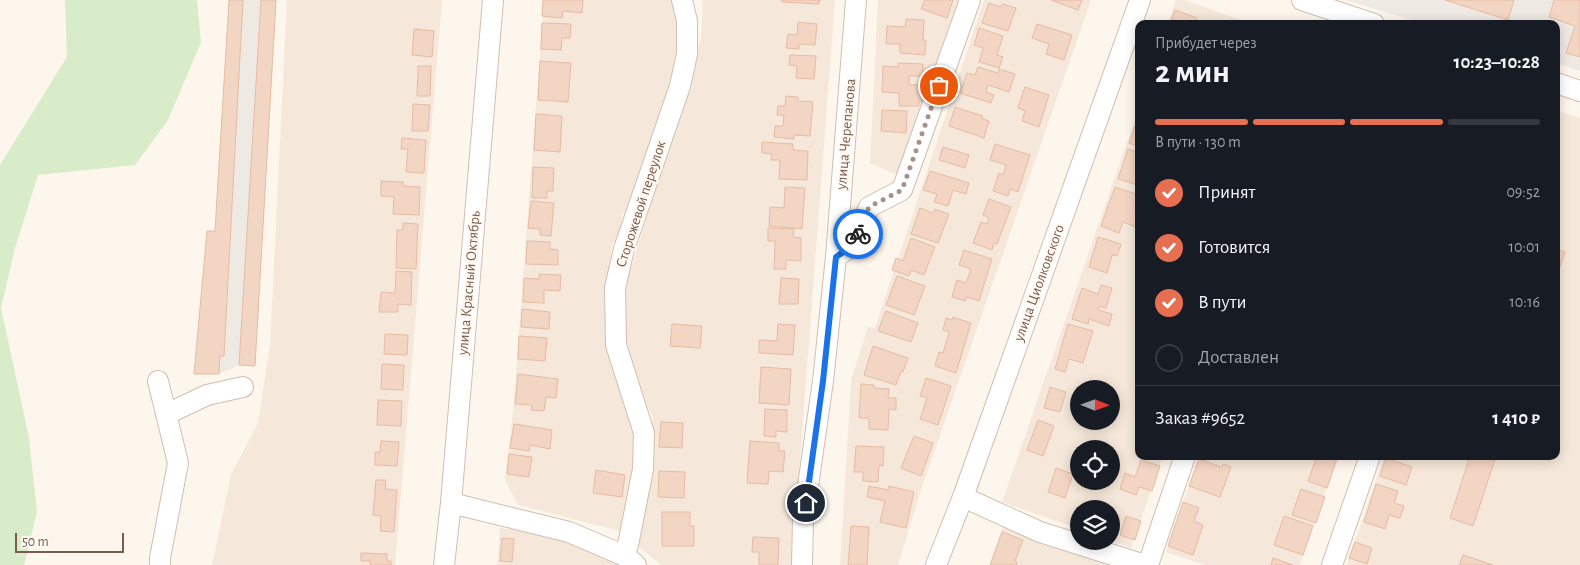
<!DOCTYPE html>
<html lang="ru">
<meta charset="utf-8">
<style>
:root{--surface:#171b24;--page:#242831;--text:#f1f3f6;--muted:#9ea1a6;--line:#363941;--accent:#e76f51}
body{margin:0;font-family:"Alegreya Sans",sans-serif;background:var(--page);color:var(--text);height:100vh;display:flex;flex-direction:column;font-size:19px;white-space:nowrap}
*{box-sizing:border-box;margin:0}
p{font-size:16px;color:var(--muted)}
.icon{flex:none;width:28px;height:28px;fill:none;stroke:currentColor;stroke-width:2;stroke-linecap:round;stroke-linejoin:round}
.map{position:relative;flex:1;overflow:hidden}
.details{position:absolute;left:1135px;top:20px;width:425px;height:440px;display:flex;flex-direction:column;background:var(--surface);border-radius:10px;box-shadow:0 2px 12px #0003}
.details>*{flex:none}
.needle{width:32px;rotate:91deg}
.tools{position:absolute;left:1070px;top:380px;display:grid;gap:10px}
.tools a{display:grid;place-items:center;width:50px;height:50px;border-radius:50%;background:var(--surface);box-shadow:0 2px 12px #0003;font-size:25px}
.scale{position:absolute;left:15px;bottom:12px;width:109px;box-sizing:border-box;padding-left:5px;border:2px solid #7a5c4d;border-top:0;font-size:14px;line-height:18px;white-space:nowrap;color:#7a5c4d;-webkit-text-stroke:4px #fffaf3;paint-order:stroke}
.pin{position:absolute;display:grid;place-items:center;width:42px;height:42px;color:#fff;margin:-21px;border:2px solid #fff;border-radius:50%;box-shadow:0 1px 5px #0007}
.courier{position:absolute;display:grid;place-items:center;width:50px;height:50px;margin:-25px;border:4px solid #1a73e8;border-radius:50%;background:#fff;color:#222;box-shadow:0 1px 6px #0007}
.summary em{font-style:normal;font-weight:600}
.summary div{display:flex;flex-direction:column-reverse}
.summary{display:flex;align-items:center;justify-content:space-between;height:85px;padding:0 20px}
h1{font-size:32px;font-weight:600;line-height:38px}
.bar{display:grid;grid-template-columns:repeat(4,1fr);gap:8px 5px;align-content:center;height:60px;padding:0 20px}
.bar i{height:6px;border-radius:4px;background:var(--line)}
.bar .on{background:var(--accent)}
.bar p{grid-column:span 4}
.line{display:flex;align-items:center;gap:12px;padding:0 20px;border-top:1px solid var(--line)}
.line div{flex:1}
ol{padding:0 20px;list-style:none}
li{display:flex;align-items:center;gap:15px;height:55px}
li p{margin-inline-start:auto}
li .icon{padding:5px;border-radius:50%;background:var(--accent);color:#fff;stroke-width:4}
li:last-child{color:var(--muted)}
li i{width:28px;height:28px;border:2px solid var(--line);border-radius:50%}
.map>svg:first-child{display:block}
</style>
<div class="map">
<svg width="1580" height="565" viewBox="0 0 1580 565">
<rect width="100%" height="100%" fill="#fdf6ec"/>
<g fill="#f5e8da" fill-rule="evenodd">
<polygon points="287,0 442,0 395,565 212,565 231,475 258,423 270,345"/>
<polygon points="544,0 677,0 682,24 676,80 632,212 622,213 621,236 612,244 605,318 636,439 637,466 624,532 518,505 505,480 513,412"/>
<polygon points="703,0 835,0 792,565 661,565 639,547 653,418 622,347 623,295 701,38"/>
<polygon points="878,0 958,0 897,175 870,163"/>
<polygon points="984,0 1091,0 921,490 898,565 840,565 851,380 868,327 875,328"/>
<polygon points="1176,0 1184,0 1252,24 1168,24"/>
<path d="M1139,108V456H1163L1131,548L1111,541V509H1079V529L1002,502ZM1079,389H1111V421H1079ZM1079,449H1111V481H1079Z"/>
<polygon points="1556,111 1580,118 1580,565 1347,565 1384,456 1556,456"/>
<polygon points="1199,456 1338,456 1300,565 1205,565 1166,552"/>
<polygon points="1003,527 1046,541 1123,565 990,565"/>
<polygon points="500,528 511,529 569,541 621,565 497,565"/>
</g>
<g fill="#efe9e4">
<polygon points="229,0 276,0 255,366 239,365 219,374 194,374 207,231 215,230"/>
<polygon points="1346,0 1580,0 1580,71 1556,63 1556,24 1424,24"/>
</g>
<polygon fill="#d8ecc9" points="65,0 197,0 201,42 168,120 135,165 38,175 15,248 1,308 29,438 37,512 24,565 0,565 0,165 67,57"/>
<g fill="#f3d5c3" stroke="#e6bba3">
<polygon points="229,0 243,0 224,356 220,356 219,374 194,374 207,231 215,231"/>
<polygon points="261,0 276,0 255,366 239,365"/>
<polygon points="543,0 583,0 582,13 563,11 562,18 542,16"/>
<polygon points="782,0 820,0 819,4 782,2"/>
<polygon points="925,0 953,0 947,18 921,9"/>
<polygon points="1051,0 1082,0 1078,10"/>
<polygon points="1445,0 1514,0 1508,20"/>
<polygon points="1554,0 1580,0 1580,57 1566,53 1575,26 1549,17"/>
<polygon points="989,3 1001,7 1002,4 1016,8 1008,31 982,23"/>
<polygon points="1175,10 1197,18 1195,24 1170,24"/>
<polygon points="906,19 924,20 923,40 926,40 925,55 900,53 900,44 886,44 887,26 905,27"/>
<polygon points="798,22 817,24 815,45 799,44 799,49 786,48 788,34 797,35"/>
<polygon points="542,23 571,24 570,38 562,38 561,50 541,49"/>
<polygon points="1037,24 1072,35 1064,60 1046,54 1049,44 1032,38"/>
<polygon points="979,28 1003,36 997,55 1003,57 999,68 979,62 983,48 974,45"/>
<polygon points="414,29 434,31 432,57 412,55"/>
<polygon points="790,55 816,56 814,79 796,78 797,66 789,65"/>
<polygon points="540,61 571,63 568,102 538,100"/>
<polygon points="898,63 923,64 923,76 909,76 909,85 924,85 924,101 919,101 919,106 899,106 899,93 882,92 883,66 898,67"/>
<polygon points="418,66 431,66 430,96 417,96"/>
<polygon points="978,67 998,73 999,69 1015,74 1009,92 988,85 986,92 994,95 991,103 960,93 967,73 975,75"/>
<polygon points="1025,87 1049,95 1039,127 1022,121 1025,111 1018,108"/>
<polygon points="786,96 798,97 798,101 813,102 810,136 794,135 794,139 774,137 775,126 783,126 784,115 777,115 778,106 785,106"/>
<polygon points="413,104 430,105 428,131 412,131"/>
<polygon points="955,107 983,116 981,118 989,121 984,138 949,126"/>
<polygon points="882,110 907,111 906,133 881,131"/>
<polygon points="536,114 562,116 560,152 534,150"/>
<polygon points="1139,115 1139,146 1129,143"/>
<polygon points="402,138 426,140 424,173 406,172 408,149 401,149"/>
<polygon points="762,142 793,144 793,150 808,151 807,180 779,179 780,160 771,160 772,154 762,153"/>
<polygon points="995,144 1030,155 1018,192 1010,189 1008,196 993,191 999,173 1003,175 1006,165 990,160"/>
<polygon points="943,147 969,155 965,168 939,160"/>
<polygon points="1128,149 1139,153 1138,185 1118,179"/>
<polygon points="533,167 554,168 553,191 547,191 547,198 532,198"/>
<polygon points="930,171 969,183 966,194 953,190 948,206 934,202 937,194 923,190"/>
<polygon points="381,181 403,182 403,186 420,187 419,215 393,214 394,197 381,196"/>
<polygon points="785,187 805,188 802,229 769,226 770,207 784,208"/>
<polygon points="1115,187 1139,195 1139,203 1135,215 1139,216 1139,228 1123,222 1119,233 1101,226"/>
<polygon points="989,199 1011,207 997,244 994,243 992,250 973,243 981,222 987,224 989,218 983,215"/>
<polygon points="531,201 554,203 551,236 540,235 540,229 528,228"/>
<polygon points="920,208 933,213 935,209 949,214 938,243 911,234"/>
<polygon points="403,223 418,224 416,269 396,268 397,230 403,230"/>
<polygon points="768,228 794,229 793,237 801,238 801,261 786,260 786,269 774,269 775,241 768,241"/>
<polygon points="1098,237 1121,244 1117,256 1112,255 1107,273 1089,267"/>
<polygon points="911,238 935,247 924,275 911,270 909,276 892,270 896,258 903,261"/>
<polygon points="527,241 550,242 550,249 558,250 558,265 526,264"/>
<polygon points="1556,249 1565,252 1556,278"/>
<polygon points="964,250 992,259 979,301 967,297 965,301 952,297 957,280 966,283 971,269 959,265"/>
<polygon points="396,271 412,272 411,305 398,304 398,312 379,312 381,292 395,293"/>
<polygon points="539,274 561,275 560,291 544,290 544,303 523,302 524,278 539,279"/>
<polygon points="897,276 925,286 914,315 886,305"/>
<polygon points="781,278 799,279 798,304 779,304"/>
<polygon points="1101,285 1112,288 1106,308 1099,306 1098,310 1112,314 1109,326 1089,319 1088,324 1072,319 1082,288 1098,294"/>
<polygon points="522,309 550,312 549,329 521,327"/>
<polygon points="886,311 918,323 911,342 878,331"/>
<polygon points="953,317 971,323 956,373 935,366 939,352 943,353 949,332 943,330 946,318 952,320"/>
<polygon points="672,324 702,326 700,348 670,346"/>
<polygon points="778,324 795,325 793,355 759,353 759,340 777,341"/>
<polygon points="1068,324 1093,331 1083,363 1069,359 1065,372 1055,369"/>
<polygon points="385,334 408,335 407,355 384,354"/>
<polygon points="519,336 547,338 545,361 518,359"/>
<polygon points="873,346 908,358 903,372 901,371 896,385 864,375"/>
<polygon points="382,364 404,365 403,390 381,389"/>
<polygon points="761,367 791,369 789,405 759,403"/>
<polygon points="518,374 558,379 556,398 546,397 544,411 531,410 532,405 515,404"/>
<polygon points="926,378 951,386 938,425 920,419 927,398 920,396"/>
<polygon points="861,384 874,385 874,388 889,389 888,398 896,398 896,410 889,409 888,430 869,429 869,418 859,418"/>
<polygon points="1050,387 1066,392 1060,412 1044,408"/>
<polygon points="378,400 402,401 401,426 377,425"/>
<polygon points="765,409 787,410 787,432 776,431 776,437 764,436"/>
<polygon points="1038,420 1054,426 1043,456 1027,450"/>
<polygon points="661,422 683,423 682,448 659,447"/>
<polygon points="514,424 552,430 550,449 530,445 529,451 510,448"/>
<polygon points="914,436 933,443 921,476 901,468"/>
<polygon points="381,441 399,442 397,466 375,465 375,452 380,452"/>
<polygon points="750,441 779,443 779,451 785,451 783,472 769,471 768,484 747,483"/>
<polygon points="856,446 884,447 883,466 879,465 878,482 863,481 863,472 854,472"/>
<polygon points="509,454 532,457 529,477 507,474"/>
<polygon points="1317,456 1338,456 1327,488 1308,481"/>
<polygon points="1470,456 1496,456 1473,526 1450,518"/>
<polygon points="1386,458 1412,467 1406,485 1380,476"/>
<polygon points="1199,459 1222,467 1223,464 1231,467 1220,497 1189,486"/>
<polygon points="1141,460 1160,466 1152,491 1139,487 1136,495 1120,489 1125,473 1135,477"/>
<polygon points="1056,468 1073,474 1065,498 1048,492"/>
<polygon points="596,470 625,475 622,497 593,493"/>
<polygon points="659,471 685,472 684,498 658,497"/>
<polygon points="376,480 386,480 385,489 397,490 394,532 380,531 381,516 373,515"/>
<polygon points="1376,484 1398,491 1394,503 1404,506 1400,518 1389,515 1385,529 1364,522"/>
<polygon points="869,486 888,490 889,486 914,492 906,528 880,522 885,501 867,497"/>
<polygon points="1301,489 1325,497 1316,523 1292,515"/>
<polygon points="1183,502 1199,508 1194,521 1203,525 1193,555 1168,546"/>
<polygon points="662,512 690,512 690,526 694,526 694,546 662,546"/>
<polygon points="1126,516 1141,521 1135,540 1120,535"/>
<polygon points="1284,516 1313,526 1303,555 1274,545"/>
<polygon points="851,526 869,527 867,565 848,565"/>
<polygon points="1002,532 1023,540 1015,561 1017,562 1016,565 990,565"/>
<polygon points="753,537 779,538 778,565 759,565 759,552 752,552"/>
<polygon points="502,538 514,539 512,562 500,561"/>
<polygon points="1355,542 1372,548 1367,564 1349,558"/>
<polygon points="361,553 387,554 387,561 391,561 391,565 370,565 371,561 361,561"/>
<polygon points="1463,555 1493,565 1459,565"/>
<polygon points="1273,558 1293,565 1271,565"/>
</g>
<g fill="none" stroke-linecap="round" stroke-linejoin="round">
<defs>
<g id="minor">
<polyline points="1302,0 1374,24"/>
<polyline points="1556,83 1580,91"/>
<polyline points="836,257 852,246 869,207 902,190 970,0"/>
<polyline points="158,381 178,463 160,558 160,565"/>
<polyline points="167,414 207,395 243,387"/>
<polyline points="963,497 1040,532 1145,565"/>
<polyline points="451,503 569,532 625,556 636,565"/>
<polyline points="625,556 629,540 643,469 644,433 616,345 615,288 624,249 680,86 687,54 687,21 682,0"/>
<polyline points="444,565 451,503 493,0"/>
<polyline points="802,565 803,521 823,381 836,257 856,0"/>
<polyline points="936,565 963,497 1140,0"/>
<polyline points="1148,565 1185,456"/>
<polyline points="1332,565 1370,456"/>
</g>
</defs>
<use href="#minor" stroke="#d1beb0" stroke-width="22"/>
<use href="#minor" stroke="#fff" stroke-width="20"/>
</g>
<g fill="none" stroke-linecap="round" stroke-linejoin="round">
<polyline stroke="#a89285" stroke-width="5" stroke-dasharray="0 9" points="858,234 869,207 902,190 939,86"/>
<polyline stroke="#1a73e8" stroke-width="6" points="806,503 823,381 836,257 852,246 858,234"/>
</g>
<g text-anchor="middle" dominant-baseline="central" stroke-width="5" stroke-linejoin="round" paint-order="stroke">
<g font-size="15" fill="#7a5c4d" stroke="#fffaf3">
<text transform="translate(846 134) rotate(-85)">улица Черепанова</text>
<text transform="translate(641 204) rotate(-72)">Сторожевой переулок</text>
<text transform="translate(469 283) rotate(-85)">улица Красный Октябрь</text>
<text transform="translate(1039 283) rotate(-70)">улица Циолковского</text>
</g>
</g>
</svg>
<div class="tools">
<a><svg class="needle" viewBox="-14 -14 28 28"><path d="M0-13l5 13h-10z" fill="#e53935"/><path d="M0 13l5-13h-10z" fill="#9ea1a6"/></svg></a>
<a><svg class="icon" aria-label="locate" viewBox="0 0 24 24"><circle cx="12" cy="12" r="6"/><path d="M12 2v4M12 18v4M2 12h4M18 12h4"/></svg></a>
<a><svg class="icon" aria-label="layers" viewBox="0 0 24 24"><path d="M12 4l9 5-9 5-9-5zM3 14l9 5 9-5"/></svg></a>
</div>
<div class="scale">50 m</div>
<div class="pin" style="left:939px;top:86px;background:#ea580c"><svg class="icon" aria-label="bag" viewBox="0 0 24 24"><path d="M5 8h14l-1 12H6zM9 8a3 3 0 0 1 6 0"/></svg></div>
<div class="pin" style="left:806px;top:503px;background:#1f2937"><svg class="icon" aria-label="home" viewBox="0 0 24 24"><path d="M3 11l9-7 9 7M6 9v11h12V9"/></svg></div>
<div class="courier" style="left:858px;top:234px"><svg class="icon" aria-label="bike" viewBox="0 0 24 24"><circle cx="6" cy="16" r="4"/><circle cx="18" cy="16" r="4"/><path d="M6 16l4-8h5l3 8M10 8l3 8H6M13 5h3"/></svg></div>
<section class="details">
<div class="summary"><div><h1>2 мин</h1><p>Прибудет через</p></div><em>10:23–10:28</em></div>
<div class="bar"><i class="on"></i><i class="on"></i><i class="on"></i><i></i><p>В пути · 130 m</p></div>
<ol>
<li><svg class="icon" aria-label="check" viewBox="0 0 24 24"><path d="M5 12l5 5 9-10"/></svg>Принят<p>09:52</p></li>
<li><svg class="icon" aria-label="check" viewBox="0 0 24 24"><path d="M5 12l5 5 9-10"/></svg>Готовится<p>10:01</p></li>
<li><svg class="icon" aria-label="check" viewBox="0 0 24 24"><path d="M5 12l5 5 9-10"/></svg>В пути<p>10:16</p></li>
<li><i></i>Доставлен</li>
</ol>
<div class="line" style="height:65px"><div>Заказ #9652</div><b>1 410 ₽</b></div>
</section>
</div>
